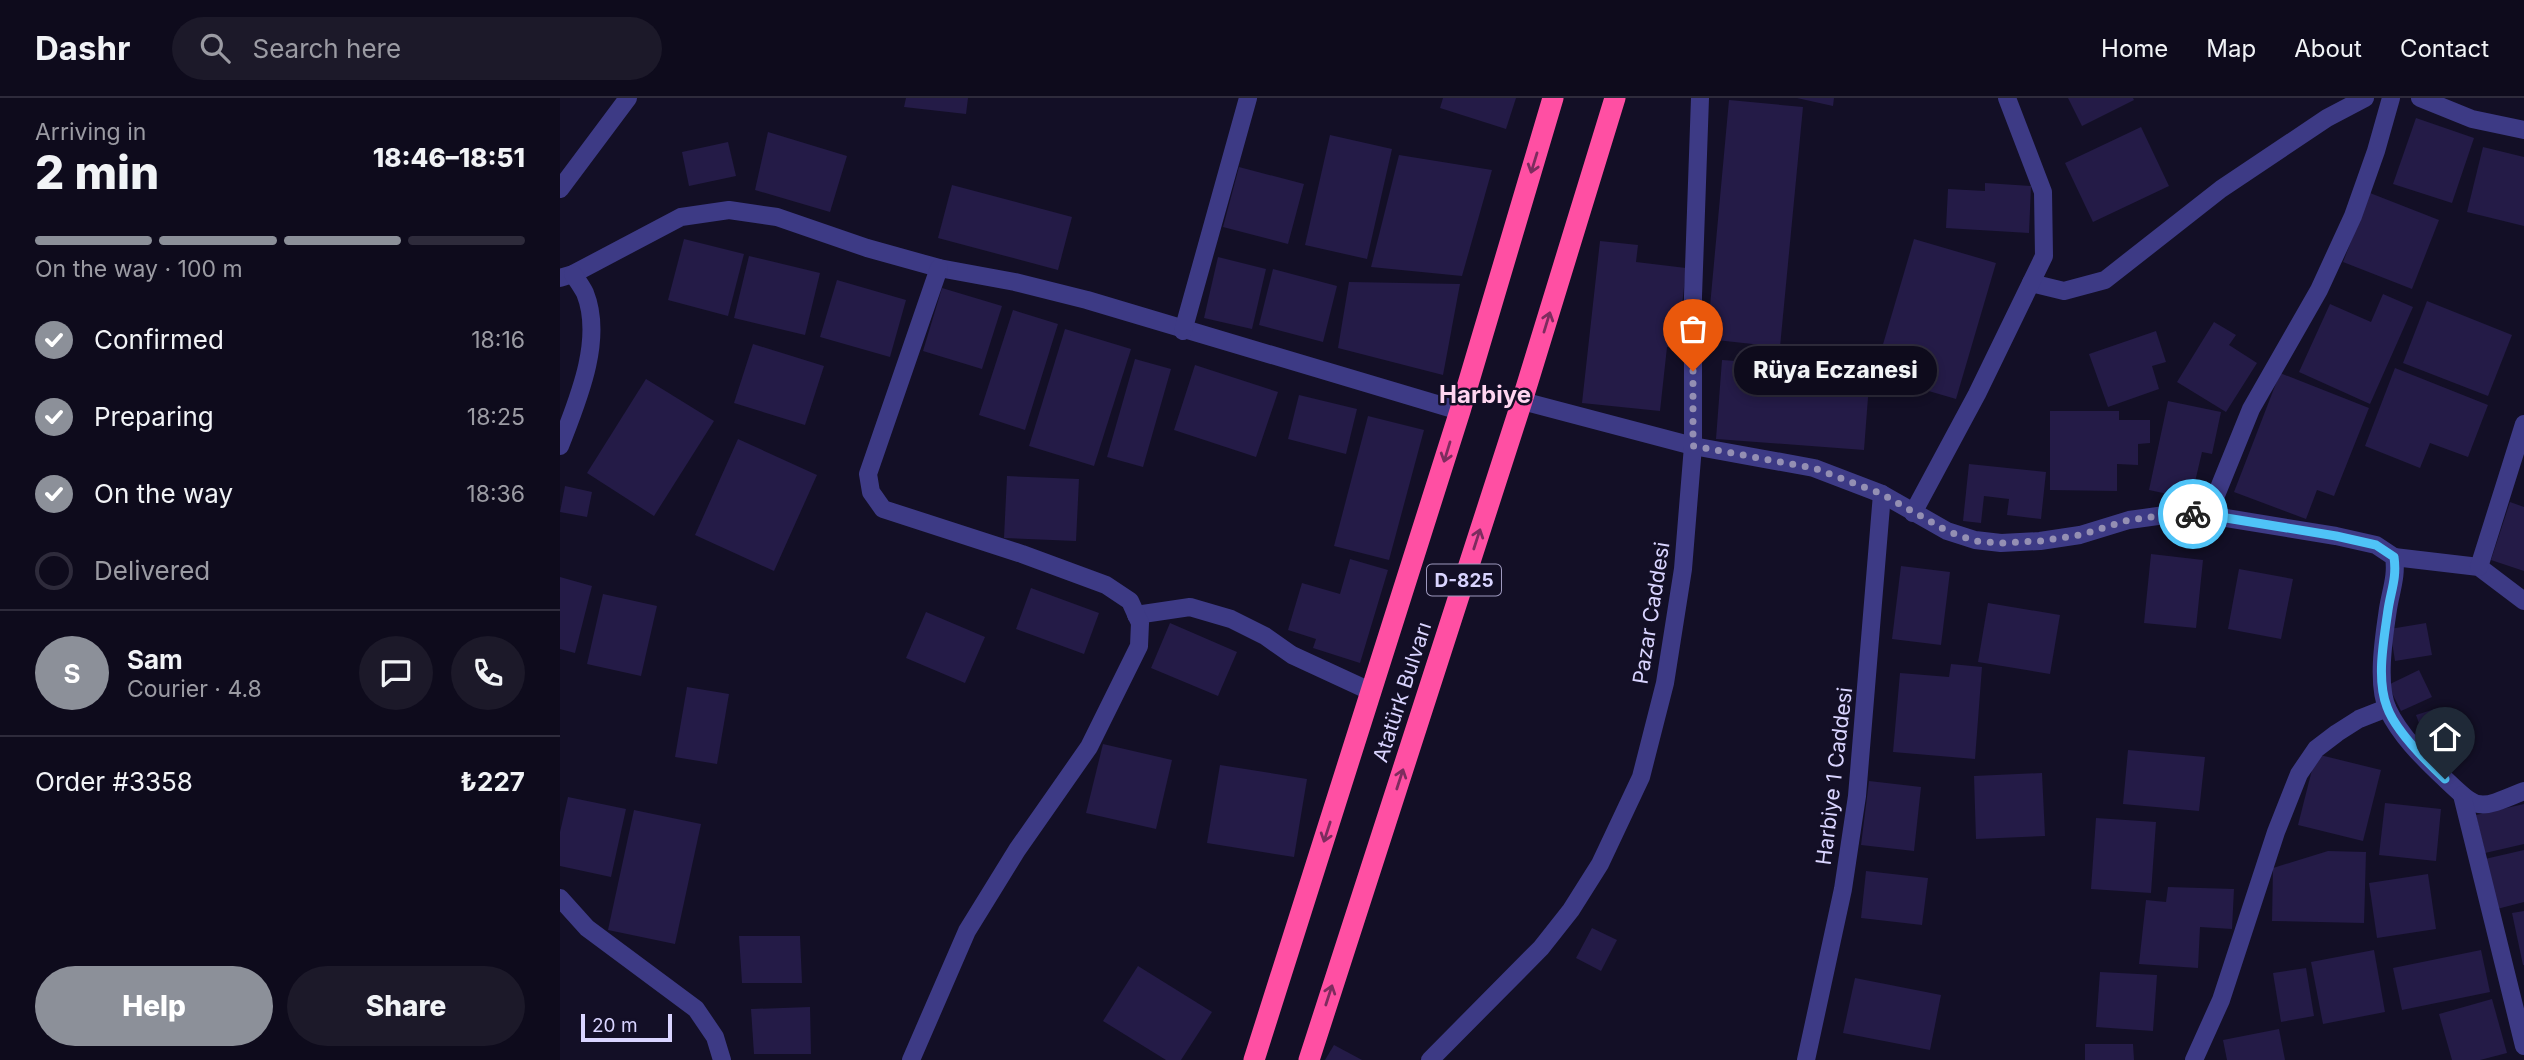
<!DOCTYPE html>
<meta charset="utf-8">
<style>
:root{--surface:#0e0b1c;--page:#1c1929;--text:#f1f3f6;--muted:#9b9ba3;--line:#2e2b3b;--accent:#8c9099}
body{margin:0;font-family:Inter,sans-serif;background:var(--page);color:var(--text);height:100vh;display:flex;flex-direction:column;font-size:26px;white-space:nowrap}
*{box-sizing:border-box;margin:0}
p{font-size:23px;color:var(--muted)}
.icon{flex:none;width:38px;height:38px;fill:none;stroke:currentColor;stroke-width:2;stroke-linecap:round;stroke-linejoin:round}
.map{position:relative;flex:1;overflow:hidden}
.panel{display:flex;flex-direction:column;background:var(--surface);width:560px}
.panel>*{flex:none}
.scale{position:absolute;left:21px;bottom:18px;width:91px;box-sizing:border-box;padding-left:7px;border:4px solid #d9d4ff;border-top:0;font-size:19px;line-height:24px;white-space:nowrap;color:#d9d4ff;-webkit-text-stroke:5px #130f26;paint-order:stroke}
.pin{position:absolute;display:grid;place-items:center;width:60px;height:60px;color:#fff;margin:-72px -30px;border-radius:50% 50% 50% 0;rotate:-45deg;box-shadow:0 0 7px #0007}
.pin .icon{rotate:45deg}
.courier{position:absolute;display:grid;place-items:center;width:70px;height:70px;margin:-35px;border:5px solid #4fc3f7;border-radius:50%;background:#fff;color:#222;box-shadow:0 2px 9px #0007}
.bubble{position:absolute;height:49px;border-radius:24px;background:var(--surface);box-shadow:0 4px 10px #0003,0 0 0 2px var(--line);font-size:23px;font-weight:800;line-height:49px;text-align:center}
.overview em{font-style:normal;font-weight:800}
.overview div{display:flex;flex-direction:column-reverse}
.overview{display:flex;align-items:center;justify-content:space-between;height:119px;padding:0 35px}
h1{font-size:46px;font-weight:800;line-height:52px}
.bar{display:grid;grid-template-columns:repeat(4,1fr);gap:10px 7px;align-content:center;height:84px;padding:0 35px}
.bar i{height:9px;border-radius:5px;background:var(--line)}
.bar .current{background:var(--accent)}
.bar p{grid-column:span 4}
.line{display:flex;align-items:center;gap:18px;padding:0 35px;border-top:2px solid var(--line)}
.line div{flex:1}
.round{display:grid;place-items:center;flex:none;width:74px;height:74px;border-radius:37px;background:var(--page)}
ol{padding:0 35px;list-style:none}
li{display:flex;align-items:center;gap:21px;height:77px}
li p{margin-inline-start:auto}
li .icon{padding:7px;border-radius:50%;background:var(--accent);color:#fff;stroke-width:4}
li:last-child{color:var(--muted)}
li i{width:38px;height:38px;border:4px solid var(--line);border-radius:50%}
.primary-button{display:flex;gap:14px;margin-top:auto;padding:14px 35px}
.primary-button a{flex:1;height:80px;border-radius:42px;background:var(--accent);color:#fff;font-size:28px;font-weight:800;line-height:80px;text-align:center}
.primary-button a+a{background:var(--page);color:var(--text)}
header{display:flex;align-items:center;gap:42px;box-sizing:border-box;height:98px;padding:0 35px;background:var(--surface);border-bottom:2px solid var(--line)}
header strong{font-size:33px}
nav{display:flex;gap:38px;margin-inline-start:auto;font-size:24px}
.search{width:490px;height:63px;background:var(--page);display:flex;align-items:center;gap:18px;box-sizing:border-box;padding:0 24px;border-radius:38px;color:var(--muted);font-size:26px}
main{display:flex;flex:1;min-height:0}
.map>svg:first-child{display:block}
</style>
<header>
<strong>Dashr</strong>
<div class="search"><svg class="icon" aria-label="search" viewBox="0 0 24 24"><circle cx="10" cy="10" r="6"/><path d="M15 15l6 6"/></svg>Search here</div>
<nav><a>Home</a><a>Map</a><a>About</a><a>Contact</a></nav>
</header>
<main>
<section class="panel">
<div class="overview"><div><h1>2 min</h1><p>Arriving in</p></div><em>18:46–18:51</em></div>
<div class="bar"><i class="current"></i><i class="current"></i><i class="current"></i><i></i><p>On the way · 100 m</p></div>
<ol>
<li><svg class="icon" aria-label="check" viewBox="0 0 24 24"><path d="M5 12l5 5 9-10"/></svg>Confirmed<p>18:16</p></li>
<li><svg class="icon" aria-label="check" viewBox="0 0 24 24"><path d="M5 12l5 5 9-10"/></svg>Preparing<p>18:25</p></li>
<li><svg class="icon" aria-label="check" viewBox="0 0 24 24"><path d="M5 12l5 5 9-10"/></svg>On the way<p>18:36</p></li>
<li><i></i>Delivered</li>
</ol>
<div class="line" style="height:126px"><b class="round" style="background:var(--accent);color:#fff">S</b><div><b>Sam</b><p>Courier · 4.8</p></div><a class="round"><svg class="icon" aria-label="chat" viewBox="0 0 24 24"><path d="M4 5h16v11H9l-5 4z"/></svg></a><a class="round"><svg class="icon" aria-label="phone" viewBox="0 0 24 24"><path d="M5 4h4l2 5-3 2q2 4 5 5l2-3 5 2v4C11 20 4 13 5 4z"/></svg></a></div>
<div class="line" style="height:91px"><div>Order #3358</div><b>₺227</b></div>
<div class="primary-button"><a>Help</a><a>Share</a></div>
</section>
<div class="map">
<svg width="1964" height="962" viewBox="0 0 1964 962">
<rect width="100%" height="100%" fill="#130f26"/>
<g fill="#241b47">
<polygon points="346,0 408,0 406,16 344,9"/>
<polygon points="883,0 956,0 946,31 880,10"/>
<polygon points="1237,0 1274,0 1273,8"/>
<polygon points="1508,0 1573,0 1574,2 1522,28"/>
<polygon points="1169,2 1243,9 1220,249 1147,241"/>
<polygon points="1856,20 1914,40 1892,105 1833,86"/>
<polygon points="1581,29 1609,88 1533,124 1505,65"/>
<polygon points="208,34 287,58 270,114 195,92"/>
<polygon points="770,37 832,51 807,161 745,147"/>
<polygon points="168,44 176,78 129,88 122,54"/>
<polygon points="1923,49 1964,59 1964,128 1907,114"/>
<polygon points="839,57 932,72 902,178 811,169"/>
<polygon points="679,69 744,86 728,146 663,129"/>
<polygon points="1425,85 1471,88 1469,135 1386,130 1388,91 1425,93"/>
<polygon points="392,87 512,119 498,172 378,140"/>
<polygon points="1810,95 1879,122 1852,191 1783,164"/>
<polygon points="124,141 184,156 168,218 108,202"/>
<polygon points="1354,141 1436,165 1396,301 1314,277"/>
<polygon points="1040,143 1078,147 1076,164 1126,170 1118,246 1107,249 1100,313 1022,305"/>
<polygon points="189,158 260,175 245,237 174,220"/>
<polygon points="658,159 706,171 692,231 644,220"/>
<polygon points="713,171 777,188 763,244 699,227"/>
<polygon points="277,182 346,202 330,259 260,239"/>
<polygon points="789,184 900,186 883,277 778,250"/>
<polygon points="382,190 442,208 422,271 363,253"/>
<polygon points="1823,196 1853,209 1810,306 1739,274 1770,206 1811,224"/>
<polygon points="1867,203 1952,237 1928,298 1843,265"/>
<polygon points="453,212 498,226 465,332 419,317"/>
<polygon points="1654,224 1676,237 1669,247 1697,265 1666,314 1617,284"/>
<polygon points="505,231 571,251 534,368 469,348"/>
<polygon points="1596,233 1606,264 1592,268 1599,291 1548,309 1529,256"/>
<polygon points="193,246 264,268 245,327 174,305"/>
<polygon points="575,261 611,271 583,369 547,359"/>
<polygon points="1162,262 1310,273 1304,352 1156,341"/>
<polygon points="635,267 718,294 696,359 614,332"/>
<polygon points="1835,270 1928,307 1908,359 1870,345 1860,370 1805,348"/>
<polygon points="1720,275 1809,310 1774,398 1757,392 1746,421 1674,394"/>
<polygon points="86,281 154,323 94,418 27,375"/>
<polygon points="739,297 797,311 786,356 728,341"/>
<polygon points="1608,303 1661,314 1652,356 1642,354 1631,401 1589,392"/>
<polygon points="1490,313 1559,313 1559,322 1590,322 1590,345 1578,346 1578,367 1557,366 1557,393 1490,392"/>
<polygon points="808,318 864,332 829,462 774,448"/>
<polygon points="178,341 257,377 214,473 135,437"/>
<polygon points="1409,366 1486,374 1481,421 1447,417 1449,401 1424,398 1421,425 1403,423"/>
<polygon points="447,378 519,381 516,443 444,440"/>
<polygon points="5,388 32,394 27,419 0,414"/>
<polygon points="1950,404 1964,409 1964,473 1931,462"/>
<polygon points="1591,456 1643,462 1636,530 1584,525"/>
<polygon points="790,461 828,472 800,565 753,550 756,541 728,532 742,485 780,496"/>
<polygon points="1341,468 1390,474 1381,547 1332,541"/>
<polygon points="1679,471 1733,481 1721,541 1668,531"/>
<polygon points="0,479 32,488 15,555 0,551"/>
<polygon points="471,490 539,515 524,556 456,531"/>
<polygon points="43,496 97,508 81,578 27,566"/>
<polygon points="1428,505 1500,517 1490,576 1418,564"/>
<polygon points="366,514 425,539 405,585 346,560"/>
<polygon points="610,525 677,554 658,598 591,570"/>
<polygon points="1866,525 1872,557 1835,563 1830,531"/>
<polygon points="1391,566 1422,569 1415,661 1333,654 1340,575 1389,579"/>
<polygon points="1859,572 1872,599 1841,613 1828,587"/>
<polygon points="127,589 169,596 157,666 115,659"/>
<polygon points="1878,610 1892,647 1870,655 1856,617"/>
<polygon points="543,646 612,662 596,731 526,715"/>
<polygon points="1568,652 1645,659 1639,713 1563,706"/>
<polygon points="1756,656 1821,672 1803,743 1738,727"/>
<polygon points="660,667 747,681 734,759 647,745"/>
<polygon points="1482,675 1485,738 1416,741 1414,678"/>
<polygon points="1309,683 1361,689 1354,753 1301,747"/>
<polygon points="8,699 66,711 51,779 0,768 0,734"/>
<polygon points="1825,705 1881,711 1876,763 1819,757"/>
<polygon points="1964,706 1964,746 1925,755 1916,717"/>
<polygon points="74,712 141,726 115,846 48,832"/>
<polygon points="1536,720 1596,724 1591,795 1531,791"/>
<polygon points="1964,752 1964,804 1937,811 1925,761"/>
<polygon points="1768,753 1806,754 1804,825 1712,823 1713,770"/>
<polygon points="1306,773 1368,780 1362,827 1301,820"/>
<polygon points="1868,776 1876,831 1817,840 1809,785"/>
<polygon points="1608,789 1674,791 1672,831 1640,829 1638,870 1579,866 1586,802 1606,804"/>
<polygon points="1964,813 1964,867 1963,867 1952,815"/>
<polygon points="1032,830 1057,842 1041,873 1016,860"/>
<polygon points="179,838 240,838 242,885 182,885"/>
<polygon points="1814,852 1825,914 1763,926 1751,864"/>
<polygon points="1921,852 1930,894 1842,912 1833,870"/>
<polygon points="578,868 652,914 621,962 606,962 543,923"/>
<polygon points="1746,870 1754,918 1721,924 1713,875"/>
<polygon points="1540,874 1597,877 1593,933 1536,929"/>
<polygon points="1295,880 1381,897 1370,952 1283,935"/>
<polygon points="1932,901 1947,955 1920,962 1892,962 1879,916"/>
<polygon points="250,909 251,956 194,956 191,911"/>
<polygon points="1719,931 1725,962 1667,962 1663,942"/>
<polygon points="1525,946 1573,946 1574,962 1525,962"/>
<polygon points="774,947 802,962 765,962"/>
</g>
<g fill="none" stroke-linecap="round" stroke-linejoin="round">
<g stroke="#3d3a85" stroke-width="18">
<polyline points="1860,0 1912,21 1964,32"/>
<polyline points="0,91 68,0"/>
<polyline points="0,180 13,176 121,119 169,112 217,119 307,150 379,170 455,184 527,202 900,313"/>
<polyline points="1471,185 1504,193 1545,182 1661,91 1767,20 1805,0"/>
<polyline points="623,233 688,0"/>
<path d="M962,303L1133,348L1254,370L1322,396L1387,433L1415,442L1441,445L1480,443L1520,437L1569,422L1612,416L1648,417L1776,438L1816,447L1834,459C1837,478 1831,492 1828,511C1824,538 1816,587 1828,612C1840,637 1862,659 1882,678C1919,713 1916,713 1964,693"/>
<path d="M0,348C17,304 44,242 25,195C22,189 17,182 13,176"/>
<polyline points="1353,415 1417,296 1484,158 1483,94 1447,0"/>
<polyline points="1648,417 1691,311 1759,192 1793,118 1816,53 1831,0"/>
<polyline points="1834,459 1919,469 1964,503"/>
<polyline points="1919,469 1964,326"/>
<polyline points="576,517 630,509 671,521 705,538 732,557 812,594"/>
<polyline points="1902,697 1964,948"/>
<polyline points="0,800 27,830 136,911 155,939 162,962"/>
<polyline points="351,962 407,833 457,752 529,649 579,548 580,525 570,503 546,487 462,456 323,411 311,394 308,376 379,170"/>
<polyline points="870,962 981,850 1011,812 1040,766 1081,679 1105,585 1123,471 1133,348 1133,198 1140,0"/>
<polyline points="1246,962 1283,791 1297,698 1322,396"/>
<polyline points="1634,962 1661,902 1716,734 1739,676 1756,651 1777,635 1799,621 1827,610"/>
</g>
<g stroke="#ff4fa3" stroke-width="21">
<polyline points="694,962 900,313 993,0"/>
<polyline points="749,962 962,303 1055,0"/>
</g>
</g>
<defs><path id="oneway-shaft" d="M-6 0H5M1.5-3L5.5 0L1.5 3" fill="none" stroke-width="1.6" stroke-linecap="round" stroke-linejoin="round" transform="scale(1.75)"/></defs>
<g stroke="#7d2c5e">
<use href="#oneway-shaft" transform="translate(974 65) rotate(107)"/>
<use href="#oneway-shaft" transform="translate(987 224) rotate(-73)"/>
<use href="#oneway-shaft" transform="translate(887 354) rotate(107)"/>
<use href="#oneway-shaft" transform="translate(917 441) rotate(-72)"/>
<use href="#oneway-shaft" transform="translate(840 681) rotate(-72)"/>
<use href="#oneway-shaft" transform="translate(767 734) rotate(108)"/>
<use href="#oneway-shaft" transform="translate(769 897) rotate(-72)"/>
</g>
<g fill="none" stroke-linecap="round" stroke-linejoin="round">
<polyline stroke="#948fb3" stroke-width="7" stroke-dasharray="0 12.6" points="1133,273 1133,348 1254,370 1322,396 1387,433 1415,443 1441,445 1480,443 1520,437 1569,422 1612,416 1633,416"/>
<path stroke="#4fc3f7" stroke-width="9" d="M1633,416L1648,417L1776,438L1816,447L1834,459C1837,480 1831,492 1828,512C1824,541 1816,581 1827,609C1835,632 1867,664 1885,681"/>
</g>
<g text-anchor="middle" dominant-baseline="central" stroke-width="5" stroke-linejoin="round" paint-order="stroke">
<rect fill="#130f26" stroke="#9e99be" stroke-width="2" x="867" y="466.5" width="74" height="31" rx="5"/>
<g font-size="19" font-weight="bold" fill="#d9d4ff">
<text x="904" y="482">D-825</text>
</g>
<g font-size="21" fill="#d9d4ff" stroke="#130f26">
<text transform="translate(1091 515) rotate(-81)">Pazar Caddesi</text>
<text transform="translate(842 594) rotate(-72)">Atatürk Bulvarı</text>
<text transform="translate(1274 678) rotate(-83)">Harbiye 1 Caddesi</text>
</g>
<g font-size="24" font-weight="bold" fill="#ffd6f0" stroke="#130f26">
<text x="925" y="296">Harbiye</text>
</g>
</g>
</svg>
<div class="scale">20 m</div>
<div class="pin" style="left:1133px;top:273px;background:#ea580c"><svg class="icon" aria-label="bag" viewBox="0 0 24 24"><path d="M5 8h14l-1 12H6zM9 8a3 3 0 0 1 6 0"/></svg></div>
<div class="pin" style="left:1885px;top:681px;background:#1f2937"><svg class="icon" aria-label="home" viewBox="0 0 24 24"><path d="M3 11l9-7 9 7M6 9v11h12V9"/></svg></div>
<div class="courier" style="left:1633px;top:416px"><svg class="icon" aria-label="bike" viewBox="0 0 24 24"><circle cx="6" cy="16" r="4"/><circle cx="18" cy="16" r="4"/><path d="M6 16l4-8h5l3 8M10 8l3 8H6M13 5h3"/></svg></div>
<div class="bubble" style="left:1174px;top:248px;width:203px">Rüya Eczanesi</div>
</div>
</main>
